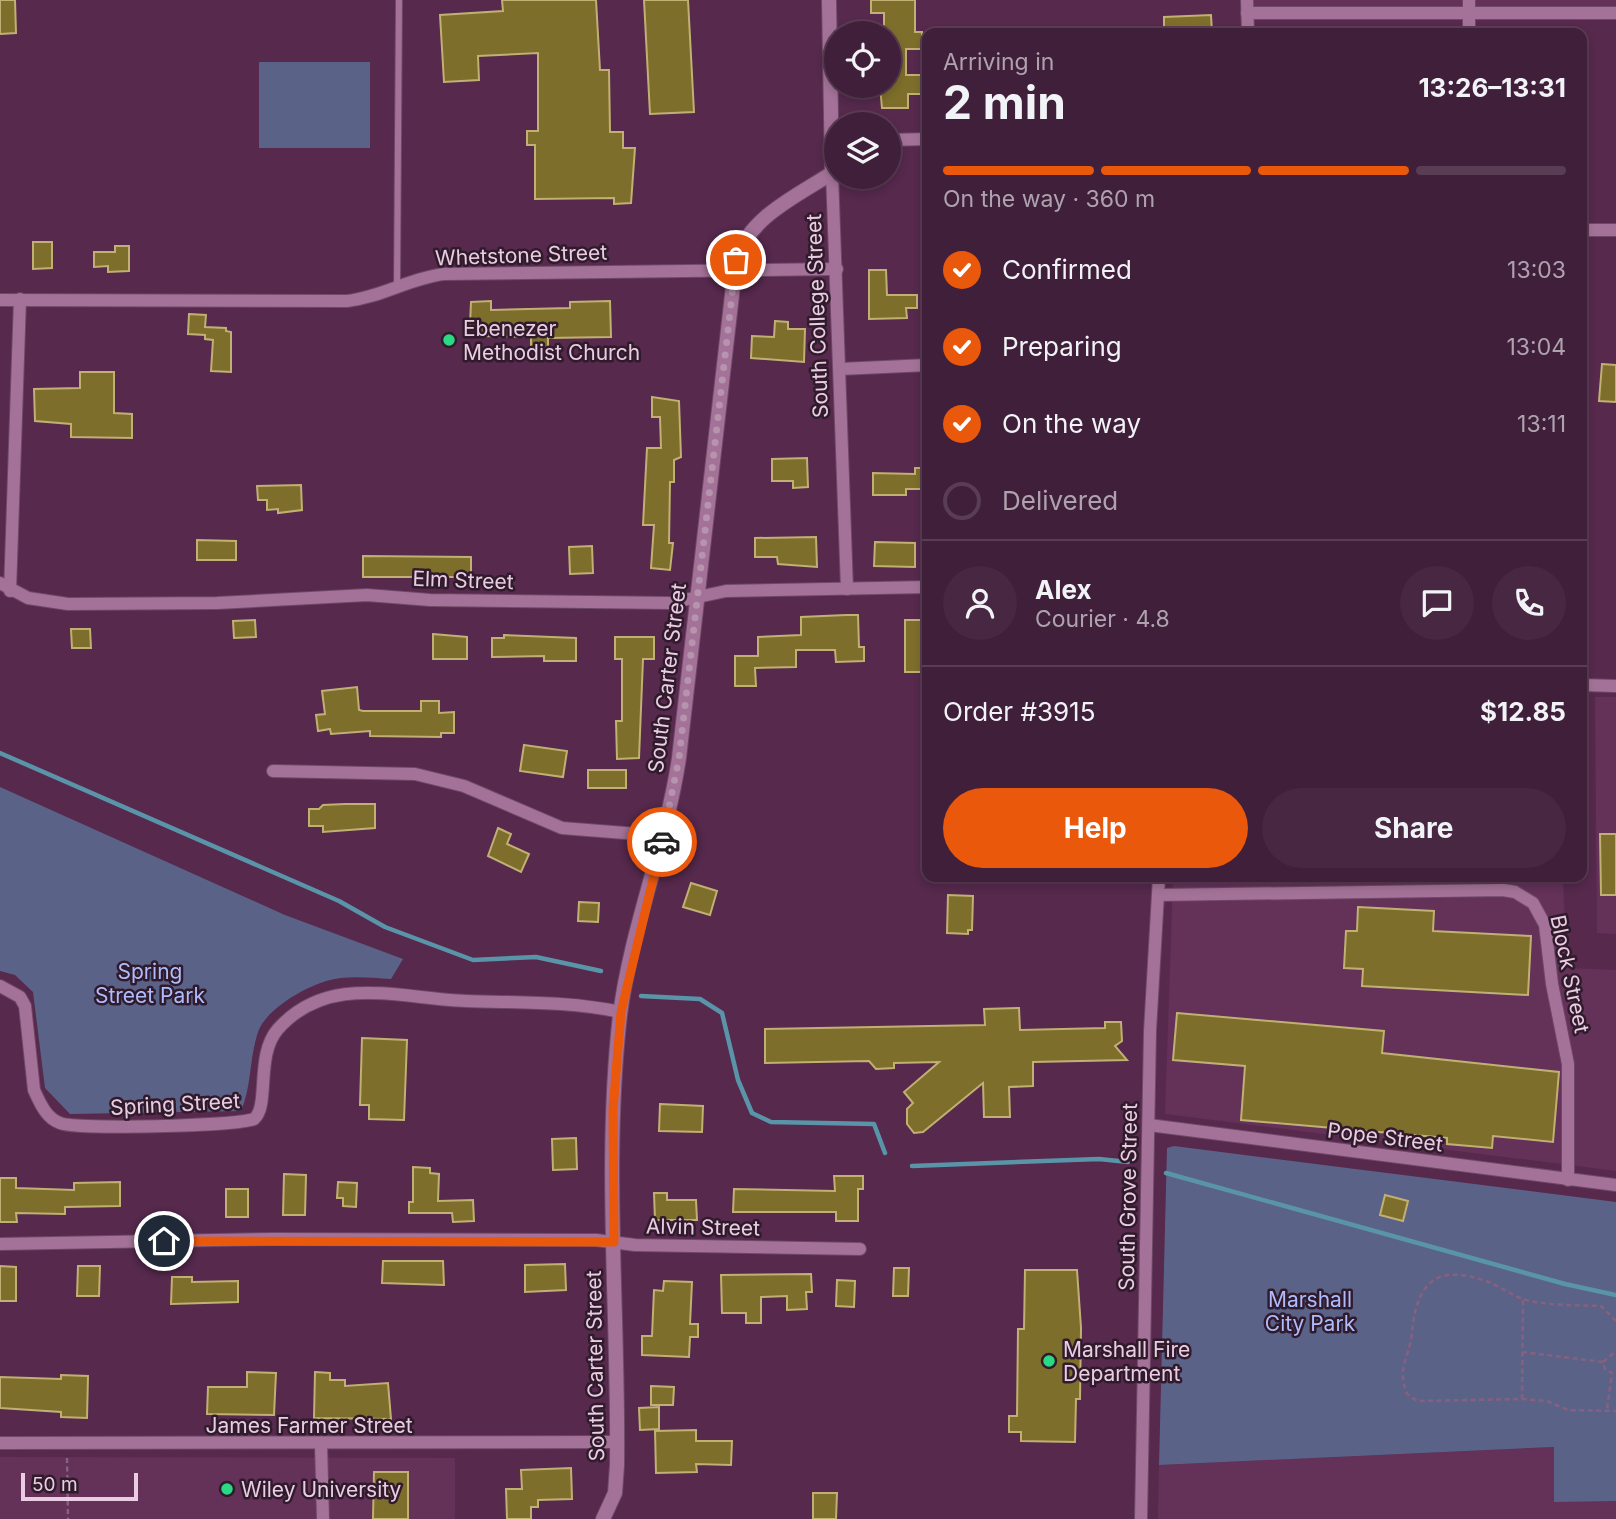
<!DOCTYPE html>
<meta charset="utf-8">
<style>
:root{--surface:#401f3a;--page:#472742;--text:#f1f3f6;--muted:#aea2af;--line:#593d54;--accent:#ea580c}
body{margin:0;font-family:Inter,sans-serif;background:var(--page);color:var(--text);height:100vh;display:flex;flex-direction:column;font-size:26px;white-space:nowrap}
*{box-sizing:border-box;margin:0}
p{font-size:23px;color:var(--muted)}
.icon{flex:none;width:38px;height:38px;fill:none;stroke:currentColor;stroke-width:2;stroke-linecap:round;stroke-linejoin:round}
.map{position:relative;flex:1;overflow:hidden}
.side{position:absolute;left:922px;top:28px;width:665px;height:854px;display:flex;flex-direction:column;background:var(--surface);border-radius:14px;box-shadow:0 4px 10px #0003,0 0 0 2px var(--line)}
.side>*{flex:none}
.buttons{position:absolute;left:824px;top:21px;display:grid;gap:14px}
.buttons a{display:grid;place-items:center;width:77px;height:77px;border-radius:50%;background:var(--surface);box-shadow:0 4px 10px #0003,0 0 0 2px var(--line);font-size:35px}
.scale{position:absolute;left:21px;bottom:18px;width:117px;box-sizing:border-box;padding-left:7px;border:4px solid #eacde2;border-top:0;font-size:19px;line-height:24px;white-space:nowrap;color:#eacde2;-webkit-text-stroke:5px #2f1b2b;paint-order:stroke}
.pin{position:absolute;display:grid;place-items:center;width:60px;height:60px;color:#fff;margin:-30px;border:4px solid #fff;border-radius:50%;box-shadow:0 2px 7px #0007}
.courier{position:absolute;display:grid;place-items:center;width:70px;height:70px;margin:-35px;border:5px solid #ea580c;border-radius:50%;background:#fff;color:#222;box-shadow:0 2px 9px #0007}
.headline em{font-style:normal;font-weight:700}
.headline div{display:flex;flex-direction:column-reverse}
.headline{display:flex;align-items:center;justify-content:space-between;height:119px;padding:0 21px}
h1{font-size:46px;font-weight:700;line-height:52px}
.bar{display:grid;grid-template-columns:repeat(4,1fr);gap:10px 7px;align-content:center;height:84px;padding:0 21px}
.bar i{height:9px;border-radius:5px;background:var(--line)}
.bar .active{background:var(--accent)}
.bar p{grid-column:span 4}
.line{display:flex;align-items:center;gap:18px;padding:0 21px;border-top:2px solid var(--line)}
.line div{flex:1}
.round{display:grid;place-items:center;flex:none;width:74px;height:74px;border-radius:37px;background:var(--page)}
ol{padding:0 21px;list-style:none}
li{display:flex;align-items:center;gap:21px;height:77px}
li p{margin-inline-start:auto}
li .icon{padding:7px;border-radius:50%;background:var(--accent);color:#fff;stroke-width:4}
li:last-child{color:var(--muted)}
li i{width:38px;height:38px;border:4px solid var(--line);border-radius:50%}
.cta{display:flex;gap:14px;margin-top:auto;padding:14px 21px}
.cta a{flex:1;height:80px;border-radius:42px;background:var(--accent);color:#fff;font-size:28px;font-weight:700;line-height:80px;text-align:center}
.cta a+a{background:var(--page);color:var(--text)}
.map>svg:first-child{display:block}
</style>
<div class="map">
<svg width="1616" height="1519" viewBox="0 0 1616 1519">
<rect width="100%" height="100%" fill="#56294d"/>
<g fill="#643159">
<polygon points="1251,0 1616,0 1616,9 1251,8"/>
<polygon points="1595,697 1616,697 1616,934 1597,933"/>
<polygon points="1173,878 1563,880 1567,968 1616,970 1616,1171 1165,1114"/>
<polygon points="1555,1447 1554,1501 1616,1501 1616,1519 1158,1519 1159,1465"/>
<polygon points="0,1457 455,1458 455,1519 0,1519"/>
</g>
<g fill="#5b6288">
<rect x="259" y="62" width="111" height="86"/>
<path d="M0,787L285,915L403,959L391,979C370,978 347,975 326,981C304,988 266,1009 258,1032C249,1059 252,1085 241,1111L70,1114L45,1088L33,992L15,975L0,971Z"/>
<polygon points="1174,1146 1616,1202 1616,1501 1554,1502 1554,1447 1159,1465 1167,1148"/>
</g>
<g fill="none" stroke-linecap="round" stroke-linejoin="round">
<g stroke="#5a94a8" stroke-width="4.5">
<polyline points="0,753 339,901 385,927 473,960 536,957 601,971"/>
<polyline points="641,996 700,999 722,1013 738,1080 752,1113 771,1122 874,1124 885,1153"/>
<polyline points="912,1166 1099,1159 1128,1162"/>
<polyline points="1166,1173 1565,1284 1616,1295"/>
</g>
</g>
<g fill="#7e6e2b" stroke="#c0b073" stroke-width="2">
<polygon points="0,0 15,0 16,33 0,34"/>
<polygon points="502,0 596,0 600,70 609,70 610,132 623,132 623,148 635,148 631,203 614,204 614,198 535,199 535,145 527,145 527,131 538,131 538,53 478,56 479,80 444,82 440,15 503,11"/>
<polygon points="644,0 688,0 694,112 650,114"/>
<polygon points="871,0 915,0 915,32 922,32 922,49 906,49 906,75 928,75 928,94 908,94 908,108 882,108 880,86 889,86 889,33 884,33 884,13 871,13"/>
<polygon points="1211,15 1212,33 1164,33 1164,17"/>
<polygon points="33,242 52,242 52,268 33,269"/>
<polygon points="115,246 129,246 129,271 108,272 108,266 94,267 94,252 115,252"/>
<polygon points="869,270 886,270 887,295 917,295 917,308 906,308 907,318 869,319"/>
<polygon points="491,301 491,310 570,308 570,302 610,301 611,337 548,338 548,349 531,349 531,337 476,336 476,329 471,329 470,325 471,302"/>
<polygon points="189,314 206,315 205,327 226,328 226,331 231,332 231,372 211,371 213,340 205,339 205,335 188,334"/>
<polygon points="775,321 788,322 788,329 805,329 804,362 751,358 752,336 774,337"/>
<polygon points="1602,364 1616,365 1616,402 1599,401"/>
<polygon points="80,372 114,372 114,413 132,414 132,438 71,437 71,424 35,421 34,389 80,388"/>
<polygon points="652,397 679,401 681,457 674,460 674,482 670,482 669,543 673,543 670,570 651,568 654,525 643,525 647,448 661,448 660,417 652,417"/>
<polygon points="807,458 808,487 793,488 793,481 772,481 772,459"/>
<polygon points="915,468 927,468 927,489 906,489 906,495 873,495 873,473 915,474"/>
<polygon points="301,485 302,510 278,513 278,509 267,510 267,500 258,500 257,486"/>
<polygon points="816,537 817,567 778,564 777,557 755,557 755,538"/>
<polygon points="197,540 236,541 236,560 197,560"/>
<polygon points="875,542 915,543 915,567 874,566"/>
<polygon points="592,546 593,573 570,574 569,547"/>
<polygon points="363,556 471,557 471,577 363,577"/>
<polygon points="846,615 858,615 859,647 864,647 864,661 836,662 835,650 796,650 796,667 755,668 756,686 735,686 735,656 758,656 758,637 801,635 801,617"/>
<polygon points="255,620 256,637 234,638 233,621"/>
<rect x="905" y="620" width="23" height="52"/>
<polygon points="71,629 90,629 91,648 72,648"/>
<polygon points="433,634 467,637 467,659 433,659"/>
<polygon points="504,635 576,638 576,661 544,661 544,656 492,657 492,638 504,638"/>
<polygon points="615,637 654,637 654,659 643,659 639,758 617,759 616,721 622,721 622,659 615,659"/>
<polygon points="357,687 359,710 363,711 421,711 421,701 439,701 439,713 454,712 454,733 441,733 441,737 370,736 370,731 331,734 330,729 318,731 316,715 325,714 322,691"/>
<polygon points="524,745 567,751 563,777 520,771"/>
<rect x="588" y="770" width="38" height="18"/>
<polygon points="345,804 375,804 375,828 323,832 323,826 309,826 309,809 319,809 323,805"/>
<polygon points="498,828 511,834 507,844 529,854 521,872 488,856"/>
<polygon points="1600,834 1616,834 1616,895 1601,895"/>
<polygon points="691,883 717,891 710,915 683,907"/>
<polygon points="948,895 973,896 972,930 968,930 968,934 947,933"/>
<polygon points="579,902 599,903 598,922 578,921"/>
<polygon points="1358,907 1434,911 1433,931 1531,936 1528,995 1362,986 1363,969 1344,968 1346,931 1357,931"/>
<polygon points="1019,1008 1020,1030 1105,1028 1105,1022 1121,1022 1122,1041 1115,1046 1127,1060 1033,1062 1033,1086 1009,1087 1010,1117 984,1117 983,1083 923,1132 914,1133 907,1124 907,1109 913,1103 904,1092 939,1062 894,1063 894,1068 876,1069 869,1061 765,1063 765,1029 985,1025 984,1009"/>
<polygon points="1177,1013 1384,1031 1382,1053 1559,1072 1553,1142 1493,1136 1492,1148 1447,1144 1447,1138 1241,1120 1245,1066 1173,1060"/>
<polygon points="362,1038 407,1040 404,1120 369,1119 369,1105 360,1105"/>
<polygon points="660,1104 703,1106 702,1132 659,1131"/>
<polygon points="576,1138 577,1169 553,1170 552,1139"/>
<polygon points="413,1167 430,1168 430,1173 439,1174 438,1201 473,1200 474,1221 453,1222 452,1213 409,1213 409,1202 413,1202"/>
<polygon points="284,1174 306,1175 305,1215 283,1215"/>
<polygon points="834,1176 863,1176 863,1189 858,1189 858,1221 836,1221 836,1212 733,1212 734,1189 835,1191"/>
<polygon points="0,1178 16,1178 16,1188 74,1190 74,1183 120,1182 120,1206 65,1207 65,1214 16,1213 17,1222 0,1222"/>
<polygon points="338,1182 357,1183 356,1207 343,1206 343,1198 337,1198"/>
<rect x="226" y="1189" width="22" height="28"/>
<polygon points="654,1193 667,1193 667,1200 696,1200 697,1220 655,1220"/>
<polygon points="1385,1195 1408,1201 1403,1221 1380,1215"/>
<polygon points="383,1261 443,1261 444,1285 382,1283"/>
<polygon points="565,1264 566,1290 525,1292 525,1265"/>
<polygon points="0,1266 16,1267 16,1301 0,1301"/>
<polygon points="78,1266 100,1266 99,1296 77,1296"/>
<polygon points="894,1268 909,1268 908,1296 893,1296"/>
<polygon points="1025,1270 1077,1270 1081,1328 1080,1399 1076,1399 1075,1442 1021,1441 1021,1432 1009,1432 1009,1416 1017,1416 1018,1329 1024,1329"/>
<polygon points="811,1274 812,1292 806,1292 807,1309 787,1310 787,1296 761,1297 761,1323 746,1323 746,1313 722,1313 721,1275"/>
<polygon points="172,1277 192,1277 192,1282 238,1281 238,1302 171,1304"/>
<polygon points="837,1280 855,1281 854,1307 836,1306"/>
<polygon points="664,1281 692,1282 690,1324 698,1324 698,1337 690,1337 689,1357 642,1355 642,1336 652,1336 654,1290 663,1291"/>
<polygon points="247,1372 276,1373 274,1415 207,1414 208,1387 247,1387"/>
<polygon points="315,1372 330,1373 330,1380 345,1380 345,1386 388,1383 391,1419 314,1418"/>
<polygon points="61,1375 88,1376 87,1418 61,1417 61,1412 0,1408 0,1377 61,1379"/>
<polygon points="651,1386 674,1387 673,1405 651,1405"/>
<polygon points="659,1407 659,1429 640,1430 639,1408"/>
<polygon points="696,1430 696,1441 732,1441 731,1465 696,1464 697,1472 656,1473 655,1431"/>
<polygon points="571,1468 572,1499 538,1500 538,1507 531,1507 531,1519 507,1519 506,1489 522,1489 521,1470"/>
<polygon points="374,1472 408,1472 408,1519 373,1519"/>
<polygon points="813,1493 837,1493 836,1519 813,1519"/>
</g>
<g fill="none" stroke-linecap="round" stroke-linejoin="round">
<defs>
<polyline id="service" points="397,289 399,0"/>
<g id="minor">
<polyline points="1247,0 1248,33"/>
<polyline points="1247,13 1616,13"/>
<polyline points="1469,33 1469,0"/>
<polyline points="889,140 928,139"/>
<polyline points="832,173 847,589"/>
<polyline points="1582,230 1616,230"/>
<path d="M0,300L347,301C382,297 410,278 444,274L837,269"/>
<polyline points="840,369 928,365"/>
<polyline points="0,583 28,598 68,604 217,603 367,595 430,600 670,603 726,591 928,587"/>
<polyline points="10,591 20,299"/>
<polyline points="1582,685 1616,686"/>
<polyline points="273,771 415,774 464,786 562,828 663,836"/>
<polyline points="1158,895 1503,890 1515,892 1533,903 1545,925 1552,984 1568,1064 1568,1180"/>
<path d="M0,986L20,997L25,1006L34,1090C40,1103 46,1118 60,1123C76,1130 235,1126 254,1119C270,1106 255,1055 278,1029C329,972 401,999 466,1001C520,1003 567,1001 621,1012"/>
<polyline points="1149,1125 1616,1185"/>
<polyline points="0,1244 273,1239 596,1240 635,1245 860,1249"/>
<polyline points="0,1443 617,1442"/>
<polyline points="321,1444 323,1519"/>
<polyline points="1141,1519 1150,1031 1159,877"/>
</g>
<path id="tertiary" d="M603,1519L615,1493L617,1465C619,1315 603,1164 620,1015C631,928 666,845 679,758L736,260C749,217 797,196 832,173L829,0"/>
</defs>
<use href="#service" stroke="#6f4867" stroke-width="8"/>
<use href="#minor" stroke="#6f4867" stroke-width="14"/>
<use href="#tertiary" stroke="#6f4867" stroke-width="16"/>
<g stroke="#88607f" stroke-width="2.5" stroke-dasharray="5 3.5" stroke-linecap="butt">
<path d="M1616,1321L1601,1306C1576,1305 1550,1306 1526,1300C1512,1296 1500,1286 1486,1281C1437,1264 1417,1281 1412,1332C1410,1358 1396,1365 1407,1394L1417,1401L1522,1399L1547,1401L1568,1410L1616,1411"/>
<polyline points="1522,1352 1603,1362 1605,1369 1612,1373 1607,1409"/>
<polyline points="1603,1362 1616,1351"/>
<polyline points="1522,1399 1523,1299"/>
<polyline points="67,1458 68,1519"/>
</g>
<use href="#service" stroke="#a47298" stroke-width="6"/>
<use href="#minor" stroke="#a47298" stroke-width="12"/>
<use href="#tertiary" stroke="#a47298" stroke-width="14"/>
</g>
<g fill="none" stroke-linecap="round" stroke-linejoin="round">
<polyline stroke="#b694ae" stroke-width="7" stroke-dasharray="0 12.6" points="662,842 679,758 736,260"/>
<polyline stroke="#ea580c" stroke-width="9" points="164,1241 614,1242 613,1110 621,1012 662,842"/>
</g>
<g fill="#2bd884" stroke="#2f1b2b" stroke-width="2.5">
<circle cx="449" cy="340" r="7"/>
<circle cx="1049" cy="1361" r="7"/>
<circle cx="227" cy="1489" r="7"/>
</g>
<g text-anchor="middle" dominant-baseline="central" stroke-width="5" stroke-linejoin="round" paint-order="stroke">
<g font-size="21" fill="#eacde2" stroke="#2f1b2b">
<text transform="translate(521 255) rotate(-2)">Whetstone Street</text>
<text transform="translate(817 316) rotate(-92)">South College Street</text>
<text transform="translate(463 580) rotate(2)">Elm Street</text>
<text transform="translate(667 678) rotate(-83)">South Carter Street</text>
<text transform="translate(1570 974) rotate(78)">Block Street</text>
<text transform="translate(175 1104) rotate(-3)">Spring Street</text>
<text transform="translate(1385 1137) rotate(7)">Pope Street</text>
<text transform="translate(1128 1197) rotate(-89)">South Grove Street</text>
<text transform="translate(703 1227) rotate(1)">Alvin Street</text>
<text transform="translate(595 1366) rotate(-91)">South Carter Street</text>
<text x="309" y="1425">James Farmer Street</text>
</g>
<g font-size="21" fill="#eacde2" stroke="#2f1b2b" text-anchor="start">
<text x="463" y="328">Ebenezer<tspan x="463" dy="24">Methodist Church</tspan></text>
<text x="1063" y="1349">Marshall Fire<tspan x="1063" dy="24">Department</tspan></text>
<text x="241" y="1489">Wiley University</text>
</g>
<g font-size="21" fill="#aebbfd" stroke="#2f1b2b">
<text x="150" y="971">Spring<tspan x="150" dy="24">Street Park</tspan></text>
<text x="1310" y="1299">Marshall<tspan x="1310" dy="24">City Park</tspan></text>
</g>
</g>
</svg>
<div class="buttons">
<a><svg class="icon" aria-label="locate" viewBox="0 0 24 24"><circle cx="12" cy="12" r="6"/><path d="M12 2v4M12 18v4M2 12h4M18 12h4"/></svg></a>
<a><svg class="icon" aria-label="layers" viewBox="0 0 24 24"><path d="M12 4l9 5-9 5-9-5zM3 14l9 5 9-5"/></svg></a>
</div>
<div class="scale">50 m</div>
<div class="pin" style="left:736px;top:260px;background:#ea580c"><svg class="icon" aria-label="bag" viewBox="0 0 24 24"><path d="M5 8h14l-1 12H6zM9 8a3 3 0 0 1 6 0"/></svg></div>
<div class="pin" style="left:164px;top:1241px;background:#1f2937"><svg class="icon" aria-label="home" viewBox="0 0 24 24"><path d="M3 11l9-7 9 7M6 9v11h12V9"/></svg></div>
<div class="courier" style="left:662px;top:842px"><svg class="icon" aria-label="car" viewBox="0 0 24 24"><path d="M5 17H2v-5l4-1 3-4h7l3 4 3 1v5h-3M9 17h6M6 11h13"/><circle cx="7" cy="17" r="2"/><circle cx="17" cy="17" r="2"/></svg></div>
<section class="side">
<div class="headline"><div><h1>2 min</h1><p>Arriving in</p></div><em>13:26–13:31</em></div>
<div class="bar"><i class="active"></i><i class="active"></i><i class="active"></i><i></i><p>On the way · 360 m</p></div>
<ol>
<li><svg class="icon" aria-label="check" viewBox="0 0 24 24"><path d="M5 12l5 5 9-10"/></svg>Confirmed<p>13:03</p></li>
<li><svg class="icon" aria-label="check" viewBox="0 0 24 24"><path d="M5 12l5 5 9-10"/></svg>Preparing<p>13:04</p></li>
<li><svg class="icon" aria-label="check" viewBox="0 0 24 24"><path d="M5 12l5 5 9-10"/></svg>On the way<p>13:11</p></li>
<li><i></i>Delivered</li>
</ol>
<div class="line" style="height:126px"><a class="round"><svg class="icon" aria-label="person" viewBox="0 0 24 24"><circle cx="12" cy="8" r="4"/><path d="M4 21q1-7 8-7t8 7"/></svg></a><div><b>Alex</b><p>Courier · 4.8</p></div><a class="round"><svg class="icon" aria-label="chat" viewBox="0 0 24 24"><path d="M4 5h16v11H9l-5 4z"/></svg></a><a class="round"><svg class="icon" aria-label="phone" viewBox="0 0 24 24"><path d="M5 4h4l2 5-3 2q2 4 5 5l2-3 5 2v4C11 20 4 13 5 4z"/></svg></a></div>
<div class="line" style="height:91px"><div>Order #3915</div><b>$12.85</b></div>
<div class="cta"><a>Help</a><a>Share</a></div>
</section>
</div>
